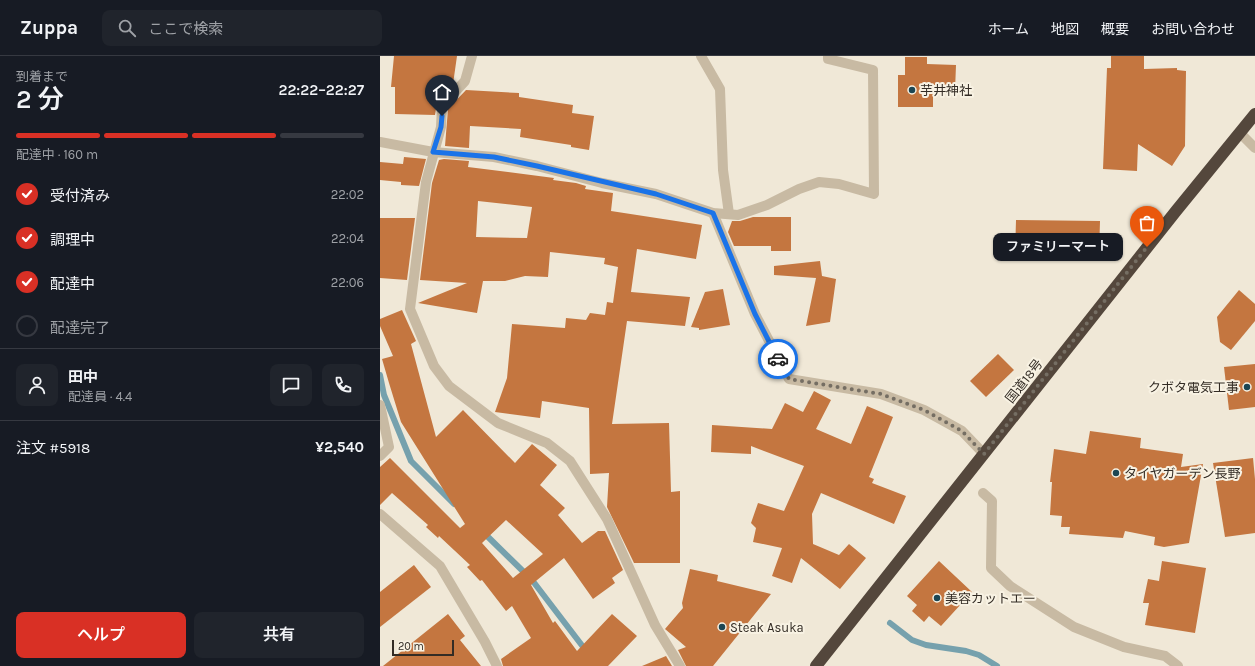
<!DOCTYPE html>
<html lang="ja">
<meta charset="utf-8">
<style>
:root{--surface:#171b24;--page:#20242c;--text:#f1f3f6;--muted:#9ea1a6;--line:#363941;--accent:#d93025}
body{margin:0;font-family:Karla,"Noto Sans JP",sans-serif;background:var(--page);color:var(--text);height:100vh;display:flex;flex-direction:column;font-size:15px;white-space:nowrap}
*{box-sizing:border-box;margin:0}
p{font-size:13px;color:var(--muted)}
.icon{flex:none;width:22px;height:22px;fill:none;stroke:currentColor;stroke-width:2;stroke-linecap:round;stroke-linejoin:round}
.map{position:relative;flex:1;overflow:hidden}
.details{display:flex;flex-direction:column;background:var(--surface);width:380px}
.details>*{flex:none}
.scale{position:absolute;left:12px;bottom:10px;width:62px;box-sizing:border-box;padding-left:4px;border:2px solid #332c25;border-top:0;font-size:11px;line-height:14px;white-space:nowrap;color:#332c25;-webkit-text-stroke:3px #f8f2e3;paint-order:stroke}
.pin{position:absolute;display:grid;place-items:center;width:34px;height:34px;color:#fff;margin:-41px -17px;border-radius:50% 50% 50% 0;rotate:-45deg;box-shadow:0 0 4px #0007}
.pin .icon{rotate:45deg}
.courier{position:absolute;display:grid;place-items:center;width:40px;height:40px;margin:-20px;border:3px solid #1a73e8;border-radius:50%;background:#fff;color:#222;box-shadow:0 1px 5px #0007}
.bubble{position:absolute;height:28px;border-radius:8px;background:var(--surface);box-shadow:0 1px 3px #0004;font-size:13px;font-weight:600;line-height:28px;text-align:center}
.summary em{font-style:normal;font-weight:600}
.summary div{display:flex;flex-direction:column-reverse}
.summary{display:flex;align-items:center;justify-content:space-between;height:68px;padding:0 16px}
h1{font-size:26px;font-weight:600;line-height:30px}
.bar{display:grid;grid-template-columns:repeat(4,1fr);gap:6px 4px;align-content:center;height:48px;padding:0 16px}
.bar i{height:5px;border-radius:3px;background:var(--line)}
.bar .current{background:var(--accent)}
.bar p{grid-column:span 4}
.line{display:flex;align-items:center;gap:10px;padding:0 16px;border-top:1px solid var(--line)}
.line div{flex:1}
.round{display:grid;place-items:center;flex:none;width:42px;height:42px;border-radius:8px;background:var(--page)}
ol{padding:0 16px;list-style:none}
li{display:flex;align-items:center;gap:12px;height:44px}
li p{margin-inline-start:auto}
li .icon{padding:4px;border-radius:50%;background:var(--accent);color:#fff;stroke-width:4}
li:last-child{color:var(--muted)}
li i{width:22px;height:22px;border:2px solid var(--line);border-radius:50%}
.button{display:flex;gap:8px;margin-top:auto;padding:8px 16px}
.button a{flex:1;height:46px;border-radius:8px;background:var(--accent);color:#fff;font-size:16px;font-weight:600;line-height:46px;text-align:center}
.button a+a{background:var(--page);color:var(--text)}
header{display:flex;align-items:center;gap:24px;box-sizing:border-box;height:56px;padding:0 20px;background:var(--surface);border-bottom:1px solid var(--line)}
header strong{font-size:19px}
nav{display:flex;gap:22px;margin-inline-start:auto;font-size:14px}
.search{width:280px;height:36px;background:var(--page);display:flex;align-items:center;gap:10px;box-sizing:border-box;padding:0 14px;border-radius:8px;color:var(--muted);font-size:15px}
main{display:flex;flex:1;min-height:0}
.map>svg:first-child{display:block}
</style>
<header>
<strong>Zuppa</strong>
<div class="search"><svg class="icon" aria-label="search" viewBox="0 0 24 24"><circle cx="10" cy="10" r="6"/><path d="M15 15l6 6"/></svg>ここで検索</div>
<nav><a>ホーム</a><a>地図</a><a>概要</a><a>お問い合わせ</a></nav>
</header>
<main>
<section class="details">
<div class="summary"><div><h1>2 分</h1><p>到着まで</p></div><em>22:22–22:27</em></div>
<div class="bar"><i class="current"></i><i class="current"></i><i class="current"></i><i></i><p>配達中 · 160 m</p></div>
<ol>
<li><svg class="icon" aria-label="check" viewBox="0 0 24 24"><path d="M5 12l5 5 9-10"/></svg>受付済み<p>22:02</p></li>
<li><svg class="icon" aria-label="check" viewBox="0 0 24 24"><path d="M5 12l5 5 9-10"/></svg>調理中<p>22:04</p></li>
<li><svg class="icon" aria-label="check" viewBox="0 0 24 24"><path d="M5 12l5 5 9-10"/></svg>配達中<p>22:06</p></li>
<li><i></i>配達完了</li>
</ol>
<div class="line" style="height:72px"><a class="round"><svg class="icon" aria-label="person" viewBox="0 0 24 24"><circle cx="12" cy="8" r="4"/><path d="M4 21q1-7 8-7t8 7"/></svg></a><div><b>田中</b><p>配達員 · 4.4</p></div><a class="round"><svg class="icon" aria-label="chat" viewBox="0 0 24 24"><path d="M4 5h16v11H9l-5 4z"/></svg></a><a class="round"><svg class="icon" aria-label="phone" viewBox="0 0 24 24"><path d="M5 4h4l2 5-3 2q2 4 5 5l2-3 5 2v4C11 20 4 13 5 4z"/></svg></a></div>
<div class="line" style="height:52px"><div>注文 #5918</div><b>¥2,540</b></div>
<div class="button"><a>ヘルプ</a><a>共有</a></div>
</section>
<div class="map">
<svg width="875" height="610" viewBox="0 0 875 610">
<rect width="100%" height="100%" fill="#f0e8d7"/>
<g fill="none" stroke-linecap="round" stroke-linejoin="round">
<g stroke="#76a1ad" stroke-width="6">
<polyline points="0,319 4,339 31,405 74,448"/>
<polyline points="103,476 152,524 207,596"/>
<polyline points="510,567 532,584 546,589 586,595 599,599 617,610"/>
</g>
</g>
<g fill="#c47640" fill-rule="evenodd">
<polygon points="14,0 77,0 73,28 57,46 55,59 15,58 15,31 11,31"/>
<polygon points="731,0 764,0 764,13 797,12 797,14 806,15 805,90 792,110 758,88 757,115 723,113 727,12 731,12"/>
<polygon points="525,1 547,1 547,8 576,9 575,35 553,33 553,51 518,51 518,19 525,19"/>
<polygon points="86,34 139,37 139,41 193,49 192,57 214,60 209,94 191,91 191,89 140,81 141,73 90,70 89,92 65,90 68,53"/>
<polygon points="24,101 46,103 39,130 21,129 21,126 0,124 0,106 23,108"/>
<path d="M64,103L89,105L88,111L174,122L173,124L196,127L206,130L205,133L233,137L231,155L322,169L316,203L257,193L251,236L310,241L305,270L247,265L232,368L289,367L291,436L300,435V507H254L227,451L229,417L210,418L209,352L162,345L160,362L115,356L127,322L132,268L185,272L186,262L206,264L210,257L225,259L227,246L233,247L238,211L224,208L225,202L170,196L168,221L145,220L125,225H103L97,257L38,247L87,227L40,224L52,127L59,104ZM98,145L152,151L147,182L96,181Z"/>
<polygon points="373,161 411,161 411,195 391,195 391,190 354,190 348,176 352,165 360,165"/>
<polygon points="0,162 35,162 27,224 0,222"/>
<polygon points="636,164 720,165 719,200 635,199"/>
<polygon points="440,205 442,220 456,223 450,266 426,270 436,222 394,219 394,210"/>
<polygon points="343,233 350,269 319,274 319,272 311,271 325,236"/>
<polygon points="859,234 875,248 875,265 851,294 840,286 837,261"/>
<path d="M22,254L36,285L31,288L56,381L83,354L135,407L152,388L177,409L160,429L185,452L178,459L202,487L218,475H225L243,514L232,522L235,527L213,543L184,502L151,529L173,567L175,565L197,595L232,558L257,580L228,610H123L121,603L151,582L132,550L126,555L102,524L100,525L87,511L90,509L59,480L58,482L46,471L48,469L12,437L0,449V411L10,402L80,472L85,468L21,366L9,327L2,303L13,300L0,270V263ZM126,464L163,498L133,522L102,487Z"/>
<polygon points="618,298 634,314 606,341 590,325"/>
<polygon points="875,308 875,351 849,354 844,311"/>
<polygon points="434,335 451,344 436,373 471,388 487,350 513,361 489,421 494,423 492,427 526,440 514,468 441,437 432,458 433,488 459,499 469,488 486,502 460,533 421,502 412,527 392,520 402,492 373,486 376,472 371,467 378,447 404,455 424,410 371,390 371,398 331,396 332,369 392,373 405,347 423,356"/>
<polygon points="710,375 761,382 760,392 803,398 801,411 823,408 809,487 784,491 774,489 775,481 745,475 743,482 689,478 690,471 681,471 682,460 670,459 672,426 670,426 674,393 706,398"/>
<polygon points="873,402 875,423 875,477 845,481 833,407"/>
<polygon points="559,505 592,536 561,570 549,560 544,566 532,555 537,549 527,540"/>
<polygon points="782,505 826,512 815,577 765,569 769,547 763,547 768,523 779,525"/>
<polygon points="34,509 51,531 0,571 0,536"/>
<polygon points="310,513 338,519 337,525 391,538 333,610 306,610 298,594 306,591 285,573 303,552 302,547"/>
<polygon points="68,558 85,580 80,584 101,610 3,610"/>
<polygon points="286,600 292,610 262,610"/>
</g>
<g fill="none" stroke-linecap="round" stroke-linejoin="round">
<g stroke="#c8baa3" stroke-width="10">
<polyline points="92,0 85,25 62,50 61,71 46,126 30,253 54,310 69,330 118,367 167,387 190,405 227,463 275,569 300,610"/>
<polyline points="321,0 340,33 343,114 349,158"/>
<polyline points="860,77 875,92"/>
<polyline points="0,86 53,96 114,101 157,110 222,127 276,138 333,157 358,159 387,149 419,133 439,126 459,128 494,138 493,14 448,3 448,0"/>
<polyline points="333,157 375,258 409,323 501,338 544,354 582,375 604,398"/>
<polyline points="0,349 9,391 0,400"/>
<polyline points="603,437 612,445 611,512 630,530 694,571 744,591 785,600 798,610"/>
<polyline points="0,458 60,510 105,586 117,610"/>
</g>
<polyline stroke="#54473c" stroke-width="12" points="436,610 796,155 875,58"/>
</g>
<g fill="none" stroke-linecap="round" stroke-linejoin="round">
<polyline stroke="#756e63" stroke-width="4" stroke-dasharray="0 7.2" points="398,303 409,323 501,338 544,354 582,375 604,398 767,191"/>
<polyline stroke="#1a73e8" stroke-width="5" points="62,60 61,71 53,96 114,101 157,110 276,138 333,157 375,258 398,303"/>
</g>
<g fill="#1c4653" stroke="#f8f2e3" stroke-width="1.5">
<circle cx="532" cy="34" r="4"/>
<circle cx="867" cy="331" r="4"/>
<circle cx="736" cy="417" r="4"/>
<circle cx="557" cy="542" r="4"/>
<circle cx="342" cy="571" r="4"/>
</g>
<g text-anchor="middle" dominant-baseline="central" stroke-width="4" stroke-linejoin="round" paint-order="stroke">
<g font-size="13" fill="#332c25" stroke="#f8f2e3" text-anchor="start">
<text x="540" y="34">芋井神社</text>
<text x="859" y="331" text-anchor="end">クボタ電気工事</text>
<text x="744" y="417">タイヤガーデン長野</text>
<text x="565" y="542">美容カットエー</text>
<text x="350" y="571">Steak Asuka</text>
</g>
<g font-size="13" fill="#332c25" stroke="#f8f2e3">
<text transform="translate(644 325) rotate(-52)">国道18号</text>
</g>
</g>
</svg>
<div class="scale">20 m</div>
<div class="pin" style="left:767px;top:191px;background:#ea580c"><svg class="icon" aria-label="bag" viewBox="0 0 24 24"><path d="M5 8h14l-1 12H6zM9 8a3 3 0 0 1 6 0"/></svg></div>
<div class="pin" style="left:62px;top:60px;background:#1f2937"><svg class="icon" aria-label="home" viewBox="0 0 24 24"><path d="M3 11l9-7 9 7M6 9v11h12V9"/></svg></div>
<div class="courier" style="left:398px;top:303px"><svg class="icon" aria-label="car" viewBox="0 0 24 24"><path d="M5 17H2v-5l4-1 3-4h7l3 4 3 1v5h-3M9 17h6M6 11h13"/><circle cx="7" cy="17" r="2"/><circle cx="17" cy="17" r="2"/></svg></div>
<div class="bubble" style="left:613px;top:177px;width:130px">ファミリーマート</div>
</div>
</main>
